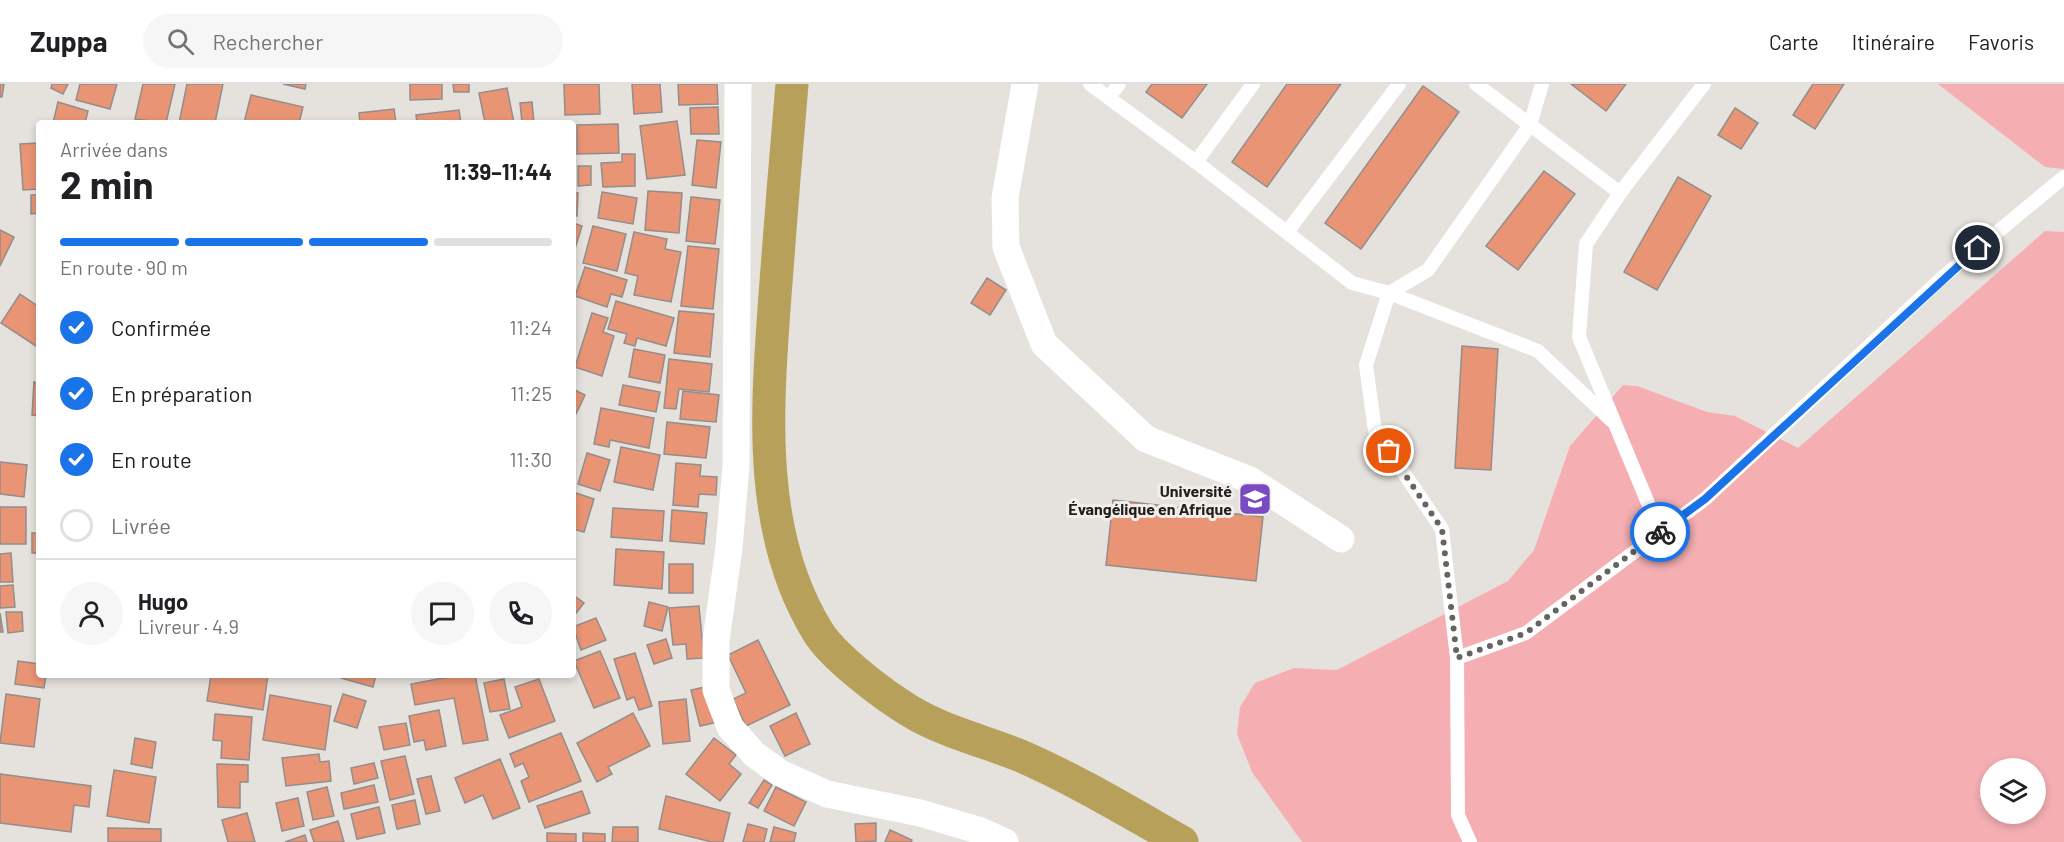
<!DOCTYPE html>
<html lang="fr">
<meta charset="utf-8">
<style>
:root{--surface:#fff;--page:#f6f6f6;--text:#202124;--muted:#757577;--line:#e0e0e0;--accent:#1a73e8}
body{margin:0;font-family:Barlow,sans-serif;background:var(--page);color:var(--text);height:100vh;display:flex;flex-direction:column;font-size:22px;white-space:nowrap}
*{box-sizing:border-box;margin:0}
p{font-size:20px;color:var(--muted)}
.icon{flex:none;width:33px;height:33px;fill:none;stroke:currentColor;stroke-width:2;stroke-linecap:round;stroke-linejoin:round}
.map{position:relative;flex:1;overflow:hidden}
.drawer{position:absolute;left:36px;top:36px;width:540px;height:558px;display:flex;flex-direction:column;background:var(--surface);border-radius:6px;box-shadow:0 3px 9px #0003}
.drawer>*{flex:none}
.controls{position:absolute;left:1980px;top:674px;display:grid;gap:12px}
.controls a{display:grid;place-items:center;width:66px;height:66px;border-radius:50%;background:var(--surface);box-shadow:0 3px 9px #0003;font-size:30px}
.pin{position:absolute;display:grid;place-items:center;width:51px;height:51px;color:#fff;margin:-26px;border:3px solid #fff;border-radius:50%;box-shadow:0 2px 6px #0007}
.courier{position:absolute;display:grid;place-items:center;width:60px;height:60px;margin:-30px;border:4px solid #1a73e8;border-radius:50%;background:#fff;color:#222;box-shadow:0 2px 8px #0007}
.head em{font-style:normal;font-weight:700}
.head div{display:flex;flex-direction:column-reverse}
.head{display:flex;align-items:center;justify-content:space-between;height:102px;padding:0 24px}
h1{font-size:39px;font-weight:700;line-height:45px}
.bar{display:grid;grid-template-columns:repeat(4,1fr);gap:9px 6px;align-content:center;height:72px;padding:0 24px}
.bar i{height:8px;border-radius:4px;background:var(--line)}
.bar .active{background:var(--accent)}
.bar p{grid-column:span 4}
.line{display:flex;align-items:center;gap:15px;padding:0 24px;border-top:2px solid var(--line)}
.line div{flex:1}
.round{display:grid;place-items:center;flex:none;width:63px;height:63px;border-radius:32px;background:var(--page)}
ol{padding:0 24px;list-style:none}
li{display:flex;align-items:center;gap:18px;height:66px}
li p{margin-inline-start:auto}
li .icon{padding:6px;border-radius:50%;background:var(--accent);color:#fff;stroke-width:4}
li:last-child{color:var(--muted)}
li i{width:33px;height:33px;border:3px solid var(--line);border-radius:50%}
header{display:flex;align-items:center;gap:36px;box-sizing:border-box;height:84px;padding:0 30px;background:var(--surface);border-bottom:2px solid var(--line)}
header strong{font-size:28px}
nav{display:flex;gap:33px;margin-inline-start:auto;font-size:21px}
.search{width:420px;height:54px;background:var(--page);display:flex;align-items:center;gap:15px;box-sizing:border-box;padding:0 21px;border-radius:33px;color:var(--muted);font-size:22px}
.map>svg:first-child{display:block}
</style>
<header>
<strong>Zuppa</strong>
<div class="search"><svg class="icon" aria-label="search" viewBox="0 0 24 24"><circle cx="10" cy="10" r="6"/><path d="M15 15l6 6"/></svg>Rechercher</div>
<nav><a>Carte</a><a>Itinéraire</a><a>Favoris</a></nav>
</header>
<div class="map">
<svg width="2064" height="758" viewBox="0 0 2064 758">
<rect width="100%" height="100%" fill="#e5e1dc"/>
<g fill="#f5afb3" fill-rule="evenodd">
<polygon points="1938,0 2064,0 2064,85 2045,83"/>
<path d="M2045,147L2064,148V758H1302L1252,688L1237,650L1240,623L1255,599L1294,584L1337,586L1508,497L1534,466L1570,362L1623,301L1637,302L1707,328L1735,332L1798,364ZM1990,684H2036V729H1990Z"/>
</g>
<g fill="#e99575" stroke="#938d8b" stroke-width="1.5">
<polygon points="0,0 4,0 2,13 0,13"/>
<polygon points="52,0 68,0 63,10 51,4"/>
<polygon points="80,0 117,0 110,25 76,16"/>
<polygon points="143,0 175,0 166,39 135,35"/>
<polygon points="187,0 223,0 215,39 179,39"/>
<polygon points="283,0 306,0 305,5"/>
<polygon points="410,0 442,0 442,15 410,16"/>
<polygon points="453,0 469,0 469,8 454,8"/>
<polygon points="564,0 599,0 600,30 565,31"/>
<polygon points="632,0 660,0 662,28 634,30"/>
<polygon points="678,0 717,0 718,20 679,21"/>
<polygon points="1152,0 1207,0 1182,34 1146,8"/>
<polygon points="1287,0 1341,0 1267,103 1232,78"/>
<polygon points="1571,0 1626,0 1606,27"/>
<polygon points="1813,0 1844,0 1815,45 1793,31"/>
<polygon points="1423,2 1459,28 1361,165 1325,139"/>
<polygon points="507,4 514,39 485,39 479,9"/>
<polygon points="251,11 303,23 299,39 244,39"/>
<polygon points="58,18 88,27 85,39 53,39"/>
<polygon points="532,18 534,39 522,39 520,19"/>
<polygon points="718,23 719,50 691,50 690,24"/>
<polygon points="1735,24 1758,39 1741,65 1718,51"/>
<polygon points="394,25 396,39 360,39 359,29"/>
<polygon points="459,26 461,39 417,39 416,31"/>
<polygon points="677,37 685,91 647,95 640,42"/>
<polygon points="618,40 619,69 577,70 577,41"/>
<polygon points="697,56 721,58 716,104 692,101"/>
<polygon points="39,59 39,105 23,106 20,60"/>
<polygon points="622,70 635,70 635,102 603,103 601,79 622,78"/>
<polygon points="578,82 591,82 591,101 578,102"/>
<polygon points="1544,87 1575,110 1518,186 1486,162"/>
<polygon points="1678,93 1711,112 1657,206 1624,188"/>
<polygon points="648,107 682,109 679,149 645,146"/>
<polygon points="602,108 637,114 633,140 598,134"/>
<polygon points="573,109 578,109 577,132 573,132"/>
<polygon points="31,111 39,111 39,129 31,130"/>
<polygon points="691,113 720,116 715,160 686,157"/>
<polygon points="573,139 582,142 573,171"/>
<polygon points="593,142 626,150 617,187 583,179"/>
<polygon points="0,146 14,153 0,182"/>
<polygon points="634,148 667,155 665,165 681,168 671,218 634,211 638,192 625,189"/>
<polygon points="688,162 719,165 713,225 681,222"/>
<polygon points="585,183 627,196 622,213 611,210 607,223 575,212"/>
<polygon points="987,194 1006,206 990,231 971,219"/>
<polygon points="20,210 39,223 39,264 1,239"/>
<polygon points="616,217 674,234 666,262 637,254 635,262 624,259 627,250 608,245"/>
<polygon points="679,227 714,230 710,273 674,269"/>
<polygon points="592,229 608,234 603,248 614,252 602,292 575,283"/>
<polygon points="1462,262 1498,265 1491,386 1455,384"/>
<polygon points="634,265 665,271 660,299 629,293"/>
<polygon points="669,275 712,280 709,308 679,305 676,325 664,324"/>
<polygon points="34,298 39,299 39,332 32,331"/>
<polygon points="623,301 660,308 656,328 619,321"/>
<polygon points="573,305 585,311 574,334 573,333"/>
<polygon points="683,307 719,311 716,338 680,335"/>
<polygon points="601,324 654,334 649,364 610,356 609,363 594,360"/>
<polygon points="667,338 710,343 706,374 664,370"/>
<polygon points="621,363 660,371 653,406 614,398"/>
<polygon points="587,369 610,376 600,407 578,400"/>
<polygon points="0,378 27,381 24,413 0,410"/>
<polygon points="676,379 701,381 700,392 717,393 716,411 699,410 698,423 673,421"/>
<polygon points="573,408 594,415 584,448 573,445"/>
<polygon points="1113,416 1263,433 1256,497 1106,481"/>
<rect x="0" y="423" width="26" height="37"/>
<polygon points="613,424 664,427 662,457 611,453"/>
<polygon points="672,426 707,429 704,460 670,457"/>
<rect x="32" y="449" width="7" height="20"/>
<polygon points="616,465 664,468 662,505 614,501"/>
<polygon points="11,469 13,498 0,498 0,470"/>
<rect x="669" y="480" width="24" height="29"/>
<polygon points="13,501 15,523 0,524 0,502"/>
<polygon points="573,511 584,519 573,533"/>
<polygon points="649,518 668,523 662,547 644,542"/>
<polygon points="699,522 704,574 687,575 686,560 673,561 669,524"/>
<polygon points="6,528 22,528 23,547 8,549"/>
<polygon points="0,529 3,548 0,548"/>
<polygon points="596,534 606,556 581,566 573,543"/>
<polygon points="666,555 672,574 654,580 647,561"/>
<polygon points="758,556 790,621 746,642 733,615 746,609 728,571"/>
<polygon points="600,567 620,614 594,624 574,577"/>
<polygon points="635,569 652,622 639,626 634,613 627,616 614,575"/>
<polygon points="18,577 39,580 39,591 46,591 44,604 15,600"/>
<polygon points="211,591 268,591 263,626 207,617"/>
<polygon points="342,591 376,591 373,603 341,594"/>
<polygon points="459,591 475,591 488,656 463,660 454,614 415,621 411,600"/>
<polygon points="504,595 510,625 490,628 484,599"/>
<polygon points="539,595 555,637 509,654 500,631 522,623 515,603"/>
<polygon points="705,603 714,639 700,642 691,606"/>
<polygon points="6,610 40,615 34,663 0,659"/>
<polygon points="343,610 366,617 357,644 334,637"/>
<polygon points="270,611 331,622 325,666 263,656"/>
<polygon points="686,615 690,657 663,660 659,618"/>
<polygon points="439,626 446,662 426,666 424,656 414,658 409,632"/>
<polygon points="633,629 650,662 608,683 612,690 597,698 577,659"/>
<polygon points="796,629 810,660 785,672 770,642"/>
<polygon points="215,630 252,633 249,676 221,674 222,657 213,656"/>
<polygon points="406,639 410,661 384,666 379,643"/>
<polygon points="561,649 581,697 529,718 521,697 529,693 523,679 515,683 510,670"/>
<polygon points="135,654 156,658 152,684 131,680"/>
<polygon points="714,654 736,671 729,680 741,690 720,717 686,690"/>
<polygon points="319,670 320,678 329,677 331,697 286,702 282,674"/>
<polygon points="405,672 414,710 390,716 381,677"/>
<polygon points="500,675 520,724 493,735 483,711 465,719 455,694"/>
<polygon points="374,679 378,694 354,700 351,684"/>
<polygon points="217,680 248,681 248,698 240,698 240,724 218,723"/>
<polygon points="114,686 156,693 149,739 107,732"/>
<polygon points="0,690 91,702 89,723 74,721 71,748 0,739"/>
<polygon points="431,692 440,727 426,730 417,695"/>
<polygon points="764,696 772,701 758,724 749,719"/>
<polygon points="374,701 378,718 344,725 341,709"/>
<polygon points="327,703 334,732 313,736 307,708"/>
<polygon points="776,703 806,718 794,742 764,727"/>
<polygon points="582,707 590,729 545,744 537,722"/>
<polygon points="666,712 730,729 723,758 712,758 659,745"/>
<polygon points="298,714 304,742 282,747 276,719"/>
<polygon points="415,716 420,740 397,745 392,721"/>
<polygon points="379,723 385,749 357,755 351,730"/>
<polygon points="247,729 255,758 228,758 222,736"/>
<polygon points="338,737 344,758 314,758 310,746"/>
<polygon points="876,739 876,757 856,758 855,740"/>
<polygon points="748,740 767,745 764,758 743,758"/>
<polygon points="613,743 638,743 638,758 612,758"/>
<polygon points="774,743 796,749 794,758 770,758"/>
<polygon points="108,744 161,745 161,758 108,758"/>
<polygon points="890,746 912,756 911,758 885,758"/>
<polygon points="547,749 576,750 576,758 547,758"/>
<polygon points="583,749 605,750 605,758 583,758"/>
<polygon points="305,751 307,758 285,758"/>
</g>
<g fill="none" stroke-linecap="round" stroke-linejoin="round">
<g stroke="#fff" stroke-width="14">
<polyline points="1090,0 1196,78 1352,199 1389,209 1538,267 1612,337"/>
<polyline points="1476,0 1620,109"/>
<polyline points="1109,13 1119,0"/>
<polyline points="1196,78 1253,0"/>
<polyline points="1287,148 1399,0"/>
<polyline points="1660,448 1579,253 1586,160 1620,109 1704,0"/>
<polyline points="1457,574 1442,445 1375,347 1366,281 1389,209 1428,186 1530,41 1542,0"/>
<polyline points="1470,758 1458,731 1457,574 1526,549 1705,415 1943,193 2064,93"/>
</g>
<g stroke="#fff" stroke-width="27">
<polyline points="738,0 736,382 729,464 716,556 716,606 730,643 754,670 780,689 827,710 920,729 981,747 1005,758"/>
<polyline points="1025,0 1005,114 1006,163 1044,260 1146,355 1250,396 1341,455"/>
</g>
<path stroke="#b6a05a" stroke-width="33" d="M792,0C786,70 780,141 775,211C767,323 756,448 818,548C832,571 876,605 899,620C936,646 979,655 1021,672C1076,696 1129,728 1182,758"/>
</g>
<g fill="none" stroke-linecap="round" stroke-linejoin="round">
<polyline stroke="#666461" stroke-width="6" stroke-dasharray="0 10.8" points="1389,367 1442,445 1457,574 1526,549 1660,448"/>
<polyline stroke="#1a73e8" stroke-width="8" points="1660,448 1705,415 1978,164"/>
</g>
<defs>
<symbol id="university-square" viewBox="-11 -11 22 22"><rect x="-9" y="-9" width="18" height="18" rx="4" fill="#794ac2" stroke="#f2eee9"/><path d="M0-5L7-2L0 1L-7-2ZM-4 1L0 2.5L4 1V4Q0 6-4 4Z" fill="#fff"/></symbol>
</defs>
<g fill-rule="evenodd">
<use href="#university-square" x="1236" y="396" width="38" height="38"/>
</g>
<g text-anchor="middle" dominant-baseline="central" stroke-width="6" stroke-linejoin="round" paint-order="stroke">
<g font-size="16" font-weight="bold" fill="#22201f" stroke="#f2eee9" text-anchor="end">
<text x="1232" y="406">Université<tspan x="1232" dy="18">Évangélique en Afrique</tspan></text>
</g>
</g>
</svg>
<div class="controls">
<a><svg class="icon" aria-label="layers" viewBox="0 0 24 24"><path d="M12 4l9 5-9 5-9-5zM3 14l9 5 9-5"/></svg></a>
</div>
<div class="pin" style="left:1389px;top:367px;background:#ea580c"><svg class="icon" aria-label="bag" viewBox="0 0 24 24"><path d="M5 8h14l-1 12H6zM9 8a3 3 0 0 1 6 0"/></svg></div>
<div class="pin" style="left:1978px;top:164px;background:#1f2937"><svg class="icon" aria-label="home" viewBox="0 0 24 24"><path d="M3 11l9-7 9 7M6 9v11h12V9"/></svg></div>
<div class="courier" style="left:1660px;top:448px"><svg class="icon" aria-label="bike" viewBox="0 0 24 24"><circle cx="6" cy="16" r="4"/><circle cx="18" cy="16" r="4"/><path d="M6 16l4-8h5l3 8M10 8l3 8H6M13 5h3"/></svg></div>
<section class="drawer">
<div class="head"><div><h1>2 min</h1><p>Arrivée dans</p></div><em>11:39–11:44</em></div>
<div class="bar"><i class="active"></i><i class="active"></i><i class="active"></i><i></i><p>En route · 90 m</p></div>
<ol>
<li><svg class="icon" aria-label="check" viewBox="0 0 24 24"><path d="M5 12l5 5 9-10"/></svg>Confirmée<p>11:24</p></li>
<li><svg class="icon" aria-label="check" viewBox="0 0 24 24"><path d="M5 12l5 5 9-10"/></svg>En préparation<p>11:25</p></li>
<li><svg class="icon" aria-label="check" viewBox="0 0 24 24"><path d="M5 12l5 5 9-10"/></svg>En route<p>11:30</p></li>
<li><i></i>Livrée</li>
</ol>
<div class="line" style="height:108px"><a class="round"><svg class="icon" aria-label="person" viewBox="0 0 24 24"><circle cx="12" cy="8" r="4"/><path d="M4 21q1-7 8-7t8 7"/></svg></a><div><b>Hugo</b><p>Livreur · 4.9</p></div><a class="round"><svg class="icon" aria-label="chat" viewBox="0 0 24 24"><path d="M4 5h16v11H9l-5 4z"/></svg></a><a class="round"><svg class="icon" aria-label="phone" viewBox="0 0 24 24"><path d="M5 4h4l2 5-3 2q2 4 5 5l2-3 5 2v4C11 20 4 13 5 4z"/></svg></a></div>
</section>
</div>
